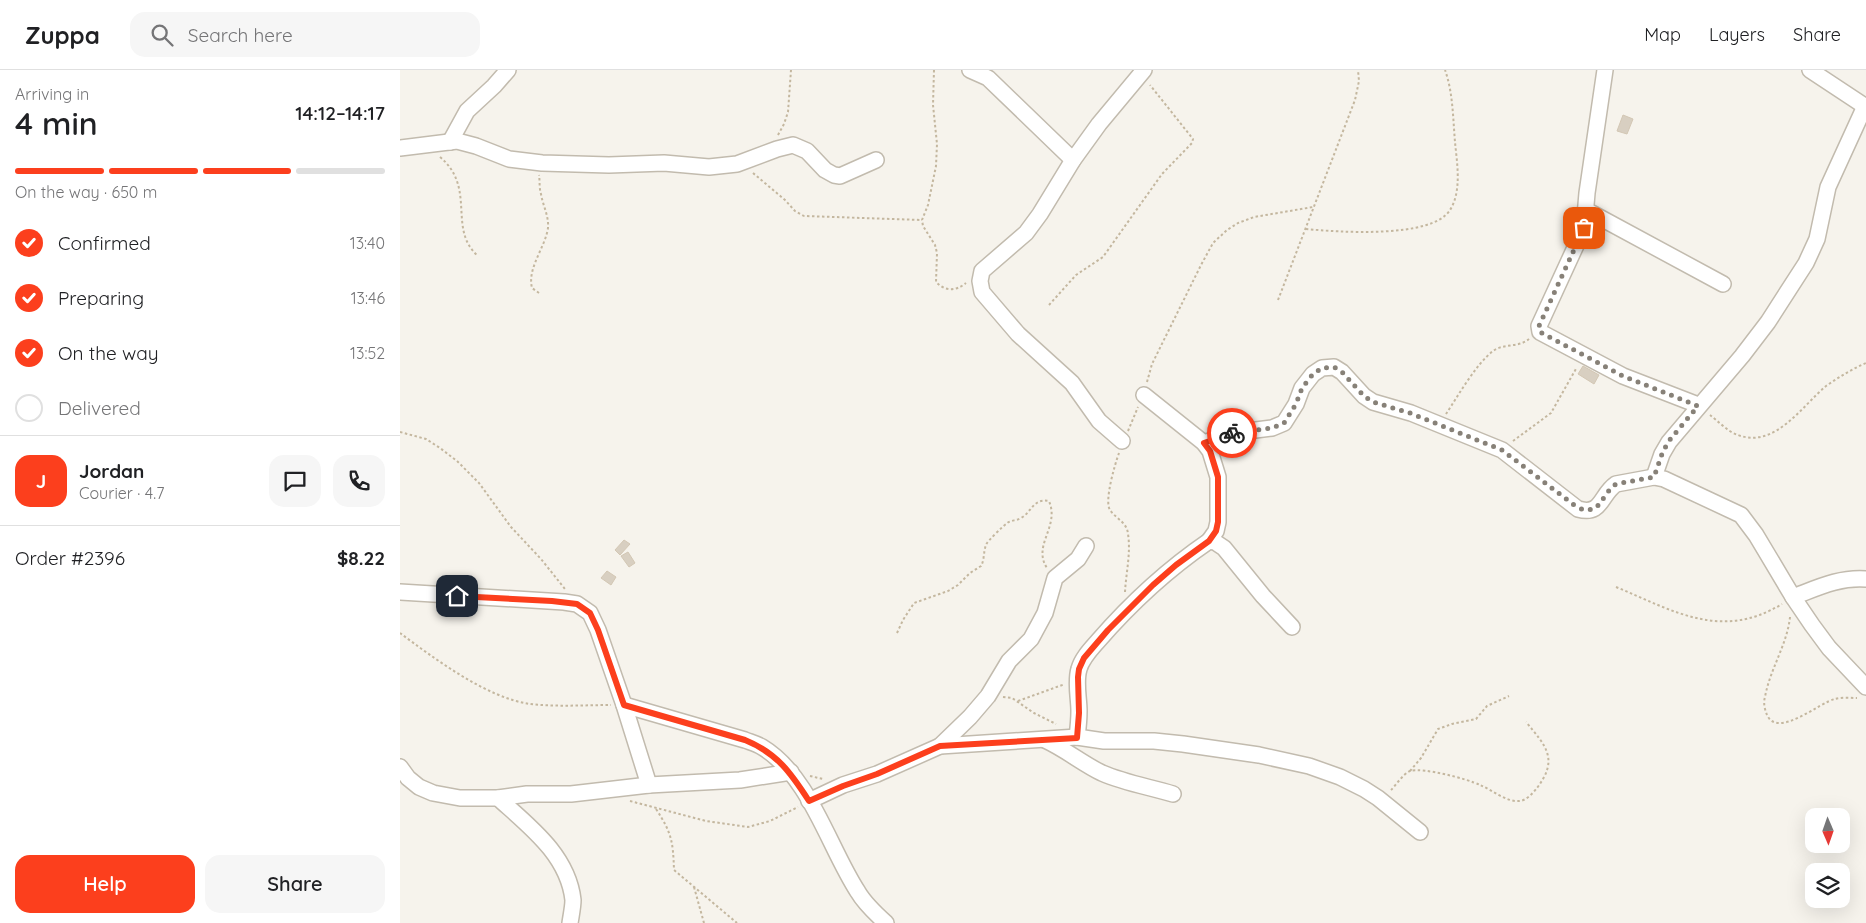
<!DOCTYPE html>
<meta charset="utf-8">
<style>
:root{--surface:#fff;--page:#f6f6f6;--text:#202124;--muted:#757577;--line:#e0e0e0;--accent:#fc3f1d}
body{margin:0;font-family:Quicksand,sans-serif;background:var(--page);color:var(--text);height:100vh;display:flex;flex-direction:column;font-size:19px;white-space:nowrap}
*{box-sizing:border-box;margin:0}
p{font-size:16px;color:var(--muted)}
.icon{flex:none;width:28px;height:28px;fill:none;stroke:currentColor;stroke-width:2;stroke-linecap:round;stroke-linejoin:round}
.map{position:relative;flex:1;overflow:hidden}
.details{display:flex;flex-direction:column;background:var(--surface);width:400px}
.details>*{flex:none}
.needle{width:32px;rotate:178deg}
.fabs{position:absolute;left:1405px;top:738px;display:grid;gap:10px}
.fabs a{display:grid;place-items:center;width:45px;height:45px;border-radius:10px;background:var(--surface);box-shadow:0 5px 20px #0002;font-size:25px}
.pin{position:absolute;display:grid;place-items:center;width:42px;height:42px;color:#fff;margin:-21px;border-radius:10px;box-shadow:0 2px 8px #0006}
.courier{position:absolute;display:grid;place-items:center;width:50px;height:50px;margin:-25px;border:4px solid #fc3f1d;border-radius:50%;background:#fff;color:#222;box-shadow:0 1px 6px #0007}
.headline em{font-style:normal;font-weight:600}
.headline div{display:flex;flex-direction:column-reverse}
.headline{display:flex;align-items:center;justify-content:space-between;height:85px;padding:0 15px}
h1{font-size:32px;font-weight:600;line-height:38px}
.bar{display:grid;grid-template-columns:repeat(4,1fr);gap:8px 5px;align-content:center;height:60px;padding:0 15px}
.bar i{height:6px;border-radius:4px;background:var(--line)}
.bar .current{background:var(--accent)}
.bar p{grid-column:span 4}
.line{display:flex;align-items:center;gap:12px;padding:0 15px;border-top:1px solid var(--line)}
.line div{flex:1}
.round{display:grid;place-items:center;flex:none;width:52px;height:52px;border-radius:15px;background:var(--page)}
ol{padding:0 15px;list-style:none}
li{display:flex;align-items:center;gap:15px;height:55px}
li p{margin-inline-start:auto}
li .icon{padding:5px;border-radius:50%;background:var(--accent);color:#fff;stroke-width:4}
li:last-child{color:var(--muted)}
li i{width:28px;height:28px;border:2px solid var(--line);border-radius:50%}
.cta{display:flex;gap:10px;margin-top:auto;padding:10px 15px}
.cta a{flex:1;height:58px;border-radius:15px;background:var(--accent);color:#fff;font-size:20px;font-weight:600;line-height:58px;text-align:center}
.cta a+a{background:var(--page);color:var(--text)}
header{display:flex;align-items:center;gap:30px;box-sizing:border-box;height:70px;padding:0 25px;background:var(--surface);border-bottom:1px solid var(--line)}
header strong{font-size:24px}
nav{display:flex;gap:28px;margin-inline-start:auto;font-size:18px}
.search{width:350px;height:45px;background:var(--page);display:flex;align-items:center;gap:12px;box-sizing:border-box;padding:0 18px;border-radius:15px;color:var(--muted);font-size:19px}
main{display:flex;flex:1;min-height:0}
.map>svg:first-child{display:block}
</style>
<header>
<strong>Zuppa</strong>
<div class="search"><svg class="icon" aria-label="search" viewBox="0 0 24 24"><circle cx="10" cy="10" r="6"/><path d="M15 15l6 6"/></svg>Search here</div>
<nav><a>Map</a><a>Layers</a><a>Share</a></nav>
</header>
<main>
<section class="details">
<div class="headline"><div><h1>4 min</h1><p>Arriving in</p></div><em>14:12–14:17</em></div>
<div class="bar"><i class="current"></i><i class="current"></i><i class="current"></i><i></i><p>On the way · 650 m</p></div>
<ol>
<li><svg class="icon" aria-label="check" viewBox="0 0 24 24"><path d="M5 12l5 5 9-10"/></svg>Confirmed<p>13:40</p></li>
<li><svg class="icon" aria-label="check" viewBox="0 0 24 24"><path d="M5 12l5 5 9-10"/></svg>Preparing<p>13:46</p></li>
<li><svg class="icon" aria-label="check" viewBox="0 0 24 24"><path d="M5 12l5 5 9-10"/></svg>On the way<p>13:52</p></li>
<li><i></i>Delivered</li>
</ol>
<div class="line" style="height:90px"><b class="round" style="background:var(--accent);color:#fff">J</b><div><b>Jordan</b><p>Courier · 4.7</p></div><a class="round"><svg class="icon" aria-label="chat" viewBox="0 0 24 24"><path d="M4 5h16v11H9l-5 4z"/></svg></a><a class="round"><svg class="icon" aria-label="phone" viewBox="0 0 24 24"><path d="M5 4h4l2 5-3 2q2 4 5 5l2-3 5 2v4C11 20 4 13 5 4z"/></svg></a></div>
<div class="line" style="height:65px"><div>Order #2396</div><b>$8.22</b></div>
<div class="cta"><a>Help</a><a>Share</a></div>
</section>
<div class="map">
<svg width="1466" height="853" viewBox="0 0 1466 853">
<rect width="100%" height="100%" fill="#f6f3ec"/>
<g fill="#d8cfc1" stroke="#d3c7b4">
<polygon points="1223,45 1233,49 1227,64 1217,61"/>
<polygon points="1183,296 1199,305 1194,314 1178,304"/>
<polygon points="224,470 230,474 220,485 215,480"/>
<polygon points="228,482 235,493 229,497 221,486"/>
<polygon points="207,501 216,507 211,515 201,508"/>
</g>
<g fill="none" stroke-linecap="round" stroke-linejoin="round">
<defs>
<g id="minor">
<polyline points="570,0 588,8 673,90"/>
<polyline points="1205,0 1187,123 1184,158 1139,256 1140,262 1223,306 1298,335"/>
<polyline points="1410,0 1466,37"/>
<polyline points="50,72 67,41 94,16 108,0"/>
<polyline points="0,78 57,71 76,76 109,89 142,93 209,95 264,93 309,97 337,94 377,79 393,75 407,81 425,100 434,105 440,106 476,90"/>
<polyline points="1186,140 1323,214"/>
<polyline points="744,325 804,373 810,381 818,407 818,452 816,461 809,471"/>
<polyline points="722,371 699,351 672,313 618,264 582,222 580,211 582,201 626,163 640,144 673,90 699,54 744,0"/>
<path d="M804,373L832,363L872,358L884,353L896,334L902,318L913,304L922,298L934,297L942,302L964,326L973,332L1011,343L1102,380L1178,439C1202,446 1200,425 1216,414L1254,407L1264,409L1341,445L1356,465L1393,527L1412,555L1429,578L1466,617"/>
<polyline points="1254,407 1262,384 1269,372 1342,286 1368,252 1406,193 1417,169 1428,117 1465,36"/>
<polyline points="0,522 164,532 177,534 190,543 198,560 224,635 249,715"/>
<path d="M1393,527C1417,518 1439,507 1466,509"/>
<path d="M224,635L345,670C350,672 357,674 362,677C410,706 429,778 458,822C465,834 476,844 486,853"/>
<path d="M677,667C678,659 679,650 679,641C679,628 675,612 679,599C682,588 691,579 698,571C731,533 768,499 809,471L815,472L824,478L863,526L892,557"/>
<path d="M645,670C665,679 683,694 702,703C725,713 750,717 773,724"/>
<polyline points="540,676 570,647 588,626 609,591 631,569 645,543 655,508 678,489 686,476"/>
<polyline points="0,697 8,708 19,717 33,723 60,728 98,728 127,724 171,724 249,715 340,710 391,702"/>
<path d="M98,728C129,756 168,785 173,830C173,837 171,846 170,853"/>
<polyline points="409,731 443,715 477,704 540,676 677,667 704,671 754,671 783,674 859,685 909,696 940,707 964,719 978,728 1020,762"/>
</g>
</defs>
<use href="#minor" stroke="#c2bbae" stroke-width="18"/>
<g stroke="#c4b79f" stroke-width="2" stroke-dasharray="2.5 2.5" stroke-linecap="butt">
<path d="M534,0L533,35L537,74L536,96L528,135L522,150L523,156L535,175L537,183L536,212C546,222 556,221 566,213"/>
<polyline points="378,65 384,54 388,42 391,0"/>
<path d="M40,87C77,118 47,159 78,186"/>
<polyline points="353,103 385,130 395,141 404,146 522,150"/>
<path d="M906,159C937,162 1032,169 1050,140C1062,121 1057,93 1055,72C1053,49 1053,22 1045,0"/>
<path d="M139,223L132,218C127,198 145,178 148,158C149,146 143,136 141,124C139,118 140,111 139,105"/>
<polyline points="878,230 955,30 959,11 958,0"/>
<polyline points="649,235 676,205 703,187 762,104 792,73 793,69 750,15"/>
<polyline points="747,312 752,294 801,195 813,173 827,160 838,153 854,147 913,137"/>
<path d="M1046,344C1058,326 1076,294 1093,281C1104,273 1118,278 1129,269"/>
<path d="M1310,345C1318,351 1328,362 1338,365C1375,379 1402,336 1426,316C1439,307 1452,299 1466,293"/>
<polyline points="728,361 738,337"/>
<polyline points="0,362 26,369 40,378 57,391 79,413 111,457 141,489 165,519"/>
<polyline points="1113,371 1151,343 1177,297"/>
<path d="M719,383C715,394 704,431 710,440C716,449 727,452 728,464C731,483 726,503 725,522"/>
<path d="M1216,517C1274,541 1321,571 1382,534"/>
<path d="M1390,547C1387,575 1370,599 1365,627C1363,633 1365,640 1367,645C1378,669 1420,632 1435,629C1442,627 1450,628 1457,628"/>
<path d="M0,563C35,589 87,628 130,634C157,637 184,635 211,635"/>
<path d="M497,563L503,550L514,533L548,521L558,515L570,503L581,496C585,489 583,480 587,473C588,471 603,456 606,454C610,450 616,451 621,448C632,442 633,428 649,431C660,457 632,475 647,498"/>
<polyline points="603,627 612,628 634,643 656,654"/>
<polyline points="618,631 665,614"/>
<polyline points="1010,701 1021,688 1038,659 1052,654 1076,649 1087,636 1109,626"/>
<polyline points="410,706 423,709"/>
<path d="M991,720C996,715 1003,704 1010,701C1022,697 1068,709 1080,715C1092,720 1106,732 1119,731C1126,731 1133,723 1137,718C1159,689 1146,676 1126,652"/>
<polyline points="230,731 306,751 348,757 370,751 398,737"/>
<path d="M256,739C272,763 273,772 274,800L337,853"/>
<polyline points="294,817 304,853"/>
</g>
<use href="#minor" stroke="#fff" stroke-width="15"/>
</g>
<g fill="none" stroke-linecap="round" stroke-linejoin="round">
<path stroke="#878178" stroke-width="5" stroke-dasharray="0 9" d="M832,363L872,358L884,353L896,334L902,318L913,304L922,298L934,297L942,302L964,326L973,332L1010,343L1102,380L1178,438C1202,446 1200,425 1216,414L1254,407L1262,384L1268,372L1298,336L1223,306L1140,262L1139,256L1184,158"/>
<path stroke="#fc3f1d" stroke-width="6" d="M57,526L152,531L177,534L190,543L198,560L224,635L345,670C377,683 391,703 409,731L443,716L477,704L540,676L677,668L679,643L678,607L679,599L684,588L708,560L753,515L776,495L809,471L816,461L818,452V407L810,381L804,373L832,363"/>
</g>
</svg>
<div class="fabs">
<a><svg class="needle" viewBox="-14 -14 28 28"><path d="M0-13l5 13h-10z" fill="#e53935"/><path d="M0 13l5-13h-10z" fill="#757577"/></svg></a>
<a><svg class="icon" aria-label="layers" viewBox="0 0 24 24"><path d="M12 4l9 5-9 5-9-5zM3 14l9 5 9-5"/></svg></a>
</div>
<div class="pin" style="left:1184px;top:158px;background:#ea580c"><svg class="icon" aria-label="bag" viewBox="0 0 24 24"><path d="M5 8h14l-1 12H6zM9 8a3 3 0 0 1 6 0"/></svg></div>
<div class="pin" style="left:57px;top:526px;background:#1f2937"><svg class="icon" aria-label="home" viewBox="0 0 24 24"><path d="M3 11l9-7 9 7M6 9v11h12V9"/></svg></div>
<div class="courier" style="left:832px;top:363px"><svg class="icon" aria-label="bike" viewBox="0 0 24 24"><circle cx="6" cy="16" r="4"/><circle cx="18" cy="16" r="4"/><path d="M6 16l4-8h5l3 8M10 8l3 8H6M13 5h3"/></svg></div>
</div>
</main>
